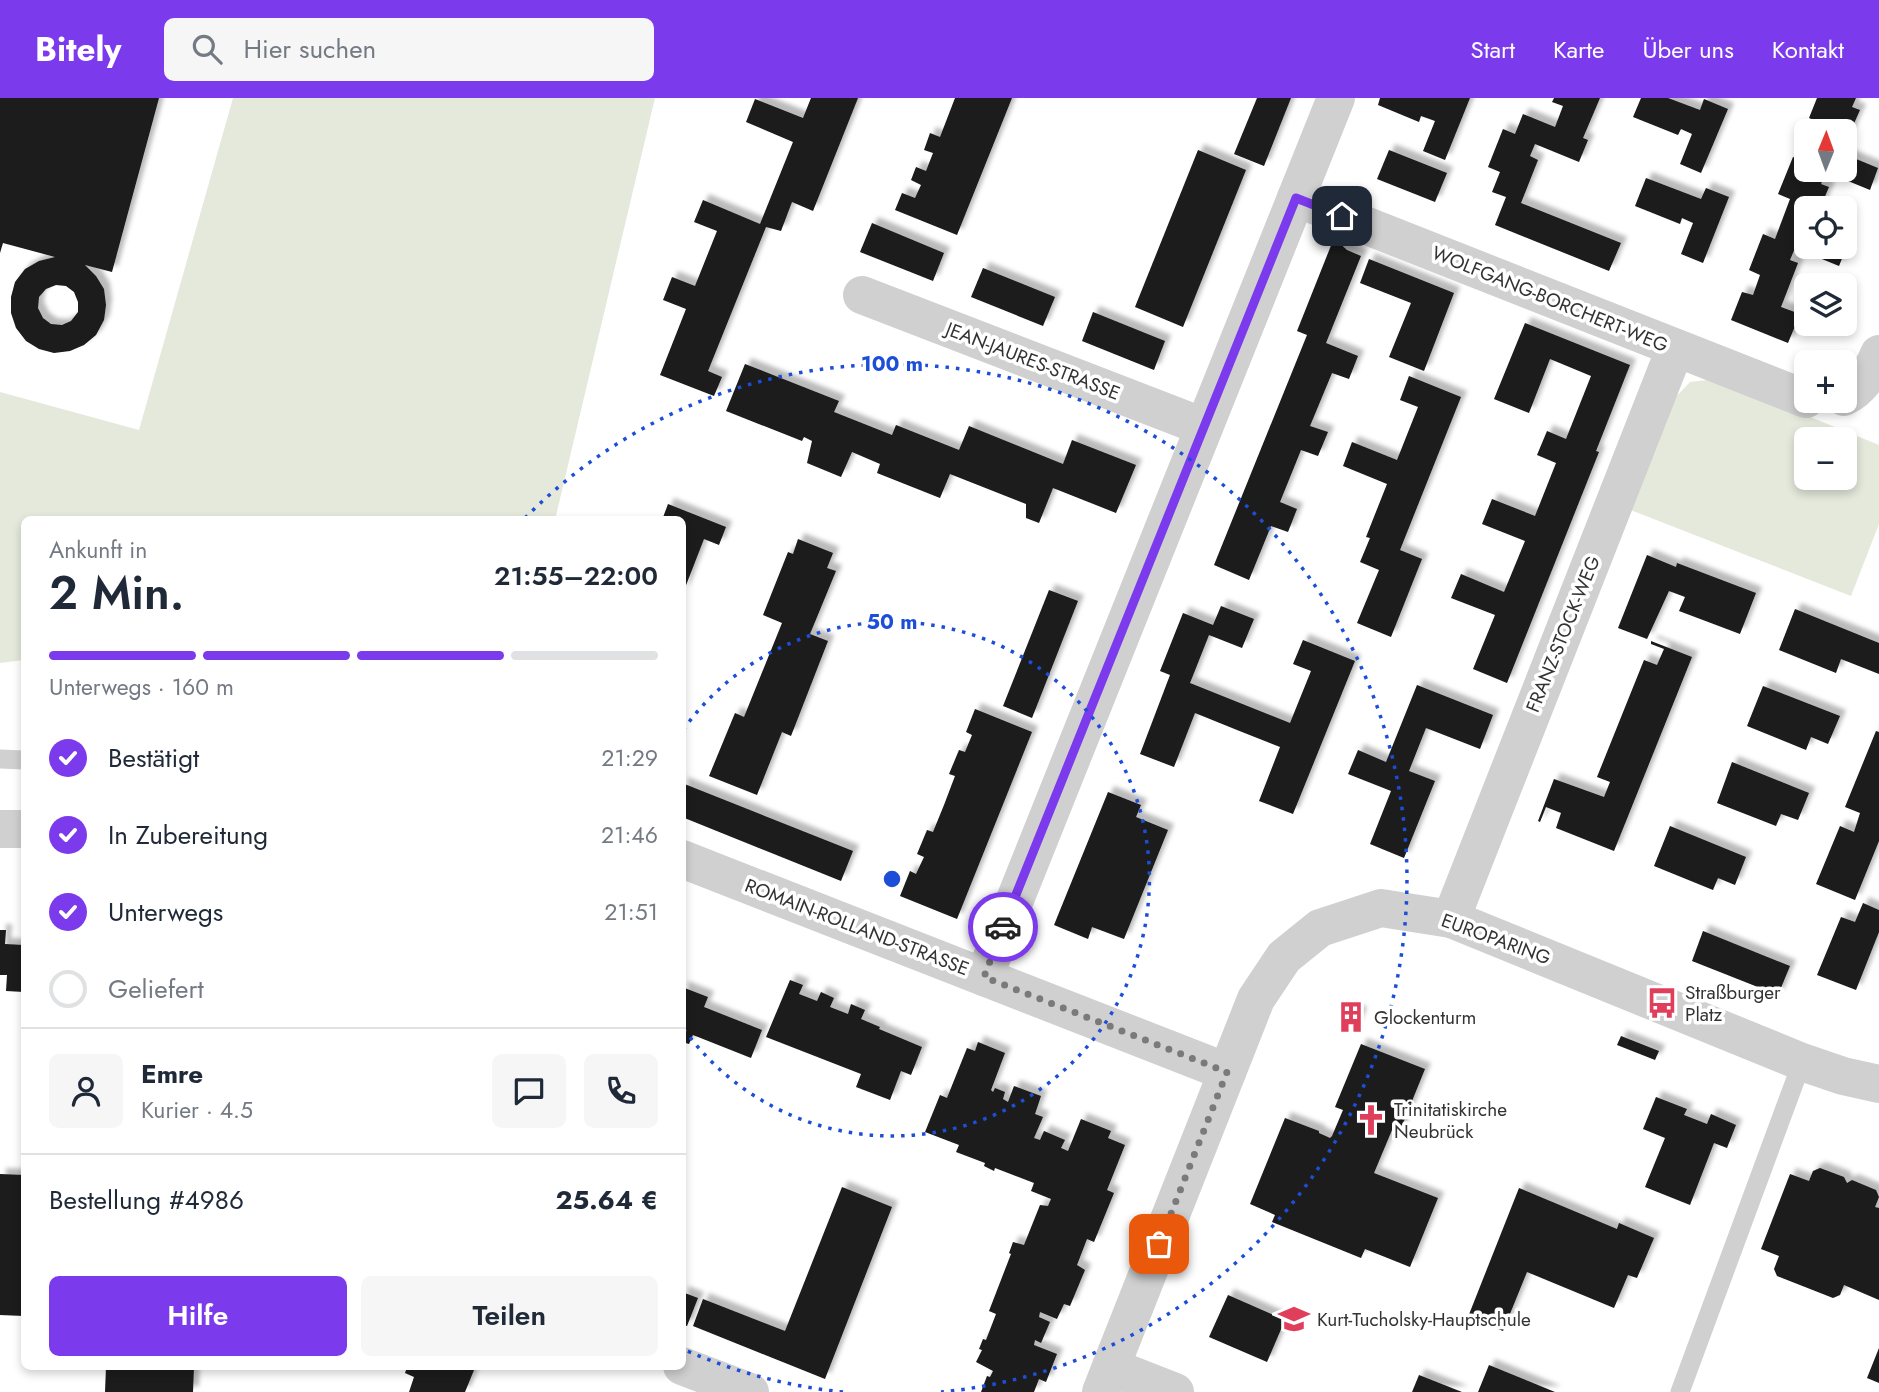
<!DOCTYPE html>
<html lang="de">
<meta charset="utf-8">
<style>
:root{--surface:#fff;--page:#f6f6f7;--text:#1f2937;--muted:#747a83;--line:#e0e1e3;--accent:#7c3aed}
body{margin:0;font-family:Jost,sans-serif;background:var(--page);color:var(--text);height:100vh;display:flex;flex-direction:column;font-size:26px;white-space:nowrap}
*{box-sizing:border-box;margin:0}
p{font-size:23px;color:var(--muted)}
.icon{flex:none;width:38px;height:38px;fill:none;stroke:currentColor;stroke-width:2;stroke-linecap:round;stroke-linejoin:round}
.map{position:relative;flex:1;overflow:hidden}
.sheet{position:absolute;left:21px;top:418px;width:665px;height:854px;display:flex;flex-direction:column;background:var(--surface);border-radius:10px;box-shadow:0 4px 10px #0003}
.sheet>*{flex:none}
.needle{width:46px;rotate:1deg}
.buttons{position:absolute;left:1794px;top:21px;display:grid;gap:14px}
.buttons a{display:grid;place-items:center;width:63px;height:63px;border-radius:10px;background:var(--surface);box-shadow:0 4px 10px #0003;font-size:35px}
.pin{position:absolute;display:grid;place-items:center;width:60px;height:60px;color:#fff;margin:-30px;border-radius:14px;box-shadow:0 4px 10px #0006}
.courier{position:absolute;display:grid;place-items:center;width:70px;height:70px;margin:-35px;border:5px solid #7c3aed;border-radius:50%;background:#fff;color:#222;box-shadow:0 2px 9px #0007}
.summary em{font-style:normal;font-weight:600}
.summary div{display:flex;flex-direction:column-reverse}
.summary{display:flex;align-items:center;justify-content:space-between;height:119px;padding:0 28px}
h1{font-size:46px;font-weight:600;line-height:52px}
.bar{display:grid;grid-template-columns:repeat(4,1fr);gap:10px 7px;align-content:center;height:84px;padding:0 28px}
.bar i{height:9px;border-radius:5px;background:var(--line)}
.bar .on{background:var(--accent)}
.bar p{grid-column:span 4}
.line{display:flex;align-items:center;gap:18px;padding:0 28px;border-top:2px solid var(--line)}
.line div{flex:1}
.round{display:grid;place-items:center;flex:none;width:74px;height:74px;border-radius:10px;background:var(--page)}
ol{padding:0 28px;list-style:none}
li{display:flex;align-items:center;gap:21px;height:77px}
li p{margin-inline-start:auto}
li .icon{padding:7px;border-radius:50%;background:var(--accent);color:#fff;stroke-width:4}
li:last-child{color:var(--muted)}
li i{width:38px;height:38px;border:4px solid var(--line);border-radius:50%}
.cta{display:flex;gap:14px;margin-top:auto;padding:14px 28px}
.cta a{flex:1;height:80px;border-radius:10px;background:var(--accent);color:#fff;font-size:28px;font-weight:600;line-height:80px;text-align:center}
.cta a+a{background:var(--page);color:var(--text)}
header{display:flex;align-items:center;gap:42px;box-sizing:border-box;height:98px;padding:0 35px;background:var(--accent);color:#fff}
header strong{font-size:33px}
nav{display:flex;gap:38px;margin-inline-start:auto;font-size:24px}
.search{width:490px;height:63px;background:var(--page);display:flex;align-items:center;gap:18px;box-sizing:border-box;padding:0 24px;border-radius:10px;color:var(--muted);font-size:26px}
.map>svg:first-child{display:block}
</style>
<header>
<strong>Bitely</strong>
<div class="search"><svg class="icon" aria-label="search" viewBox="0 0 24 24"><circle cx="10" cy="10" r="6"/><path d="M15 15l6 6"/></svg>Hier suchen</div>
<nav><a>Start</a><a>Karte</a><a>Über uns</a><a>Kontakt</a></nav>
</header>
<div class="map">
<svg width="1879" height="1294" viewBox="0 0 1879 1294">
<defs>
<filter id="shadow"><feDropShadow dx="6" dy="-6" stdDeviation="2" flood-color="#0004"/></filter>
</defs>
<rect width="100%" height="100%" fill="#fff"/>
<g fill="#e4e9dc" fill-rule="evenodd">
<polygon points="233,0 655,0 555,422 24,422 24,562 0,565 0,294 139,332"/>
<path d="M1717,281L1879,347V426L1851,498L1628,411L1671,304L1690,284ZM1806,341H1844V380H1806Z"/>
</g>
<g fill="#1a1a1a" fill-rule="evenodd" filter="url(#shadow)">
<path d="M0,0H159L112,174L85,167L96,178L104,191L106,207L104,222L96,237L84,247L70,253L54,255L39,251L26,243L16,230L11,215V199L15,184L25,171L39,163L55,159L3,145L0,155ZM56,187L66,188L74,194L78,204V214L71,223L62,227L51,226L43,220L38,210L39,199L46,191Z"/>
<polygon points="811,0 858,0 813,113 792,104 781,133 766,129 708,273 722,279 714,298 660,277 686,211 663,202 672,179 695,188 717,133 694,124 703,102 760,126 793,44 746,24 755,1 803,20"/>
<polygon points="955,0 1012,0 957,137 895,112 902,95 915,100 921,87 911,82 916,69 926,73 933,55 924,52 930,35 940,39"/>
<polygon points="1257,0 1291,0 1264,68 1234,56"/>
<polygon points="1380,0 1470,0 1445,62 1423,53 1435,23 1421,18 1419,24 1378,7"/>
<polygon points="1554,0 1600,0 1583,40 1588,42 1579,64 1535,46 1530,58 1538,62 1521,105 1621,145 1609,173 1495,127 1506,99 1492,94 1500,74 1488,69 1503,31 1515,36 1523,16 1555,29 1563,8 1552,4"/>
<polygon points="1641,0 1668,0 1700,12 1704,1 1728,11 1701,75 1680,66 1692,36 1681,31 1678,37 1633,19"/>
<polygon points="1817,0 1856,0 1852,9 1860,12 1844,48 1844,33 1818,33 1821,25 1809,20"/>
<polygon points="1198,52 1246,72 1183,229 1135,209"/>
<polygon points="1389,52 1447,75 1435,104 1377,81"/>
<polygon points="1844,56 1878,70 1870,92 1826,74 1821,86 1829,89 1820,110 1806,110 1806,149 1844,149 1844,144 1848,146 1839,168 1795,150 1790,162 1798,165 1781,209 1800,216 1788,245 1731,222 1742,194 1753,197 1760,177 1749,172 1763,136 1775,141 1790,101 1778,96 1793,59 1806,64 1806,72 1844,72"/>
<polygon points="1646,80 1701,101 1706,90 1729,99 1703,165 1681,156 1693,125 1682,120 1680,126 1635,108"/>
<polygon points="872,125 944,155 933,183 860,154"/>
<polygon points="1334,140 1347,152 1361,158 1326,245 1358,258 1349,281 1332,275 1310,328 1328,334 1318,358 1301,352 1280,404 1297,411 1288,434 1271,428 1249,482 1214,467 1307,237 1297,233"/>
<polygon points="1369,161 1454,195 1424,273 1389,259 1411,205 1360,185"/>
<polygon points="983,170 1055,199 1043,228 971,199"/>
<polygon points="1093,214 1165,243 1154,272 1082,243"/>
<polygon points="1525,225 1630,267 1596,353 1599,354 1507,585 1473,571 1495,517 1451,500 1461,476 1504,494 1525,443 1482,426 1492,401 1535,418 1556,365 1537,357 1547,333 1566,341 1591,278 1550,261 1529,315 1494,301"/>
<polygon points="745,266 839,303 834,314 892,337 896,327 959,352 969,328 1063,366 1072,342 1136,367 1116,415 1053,390 1039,425 1026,420 1026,406 950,376 940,400 877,375 880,366 852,354 841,379 807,365 812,343 804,339 802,343 726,313"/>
<polygon points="1409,278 1461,299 1400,452 1422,461 1391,539 1357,525 1379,472 1360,464 1370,440 1366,439 1387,386 1343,368 1352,344 1397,362 1418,309 1400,302"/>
<polygon points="668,406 726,429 719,447 704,441 683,495 682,422 662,422"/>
<polygon points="798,441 833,455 827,470 836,473 810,536 828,543 791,638 782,634 757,697 709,678 735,615 744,619 782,525 763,517 788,454 793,456"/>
<polygon points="1647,457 1676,469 1677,465 1756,495 1740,536 1679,513 1685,499 1669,493 1647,541 1618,530"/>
<polygon points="1049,492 1078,503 1032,620 1003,608"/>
<polygon points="1221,508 1254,521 1242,550 1209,537 1190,585 1290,625 1311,573 1293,566 1303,542 1355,563 1293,716 1259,703 1280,649 1237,632 1195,615 1174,669 1140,656 1170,577 1160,573 1183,515 1213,527"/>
<polygon points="1795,511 1879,545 1879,576 1841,561 1836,575 1779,552"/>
<polygon points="1651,543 1692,559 1614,753 1556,730 1561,715 1546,709 1540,724 1538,723 1554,681 1604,699 1610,684 1597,679 1644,562 1657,567 1664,551 1651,546"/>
<polygon points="1417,587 1493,617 1480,651 1426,630 1409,673 1435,683 1404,760 1370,746 1391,693 1348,676 1358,652 1386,664"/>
<polygon points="1763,588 1840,618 1828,646 1811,639 1806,652 1747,628"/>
<polygon points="975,611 1032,634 957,821 900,798 910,773 916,776 924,759 917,756 927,732 933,734 944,707 955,678 949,676 959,652 965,654 972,637 966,634"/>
<polygon points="1876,633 1879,634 1879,743 1855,802 1816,786 1840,728 1854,734 1860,715 1845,709"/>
<polygon points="1732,664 1809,695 1798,722 1781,716 1776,728 1717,705"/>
<polygon points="682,685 853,753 841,783 682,719"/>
<polygon points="1108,694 1141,707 1136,719 1168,732 1124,841 1092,829 1088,841 1054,827"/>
<polygon points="1670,728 1746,759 1735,787 1718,780 1713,792 1654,768"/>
<polygon points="1863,805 1879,812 1879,834 1856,892 1817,877 1841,819 1855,824"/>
<polygon points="0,832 6,832 5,846 24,847 24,894 6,893 7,877 0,877"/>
<polygon points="1703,833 1790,868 1778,897 1692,863"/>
<polygon points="790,882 803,887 799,896 817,903 821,894 834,900 830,909 848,916 851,906 865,912 861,921 880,929 879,931 922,949 911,977 901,973 890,1002 856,989 861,976 766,939"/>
<polygon points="682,889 708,899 704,909 762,932 751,960 693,937 689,946 682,944"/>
<polygon points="1346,909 1361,915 1355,930 1340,924"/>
<polygon points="1621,938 1659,953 1655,962 1617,947"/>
<polygon points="978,944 1005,955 991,992 993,994 995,990 1005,994 1003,1001 1008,1004 1014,988 1041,998 1035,1016 1043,1019 1034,1040 1040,1042 1044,1033 1065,1042 1061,1050 1068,1053 1081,1021 1111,1033 1108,1040 1125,1047 1107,1092 1114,1095 1094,1144 1087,1141 1077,1167 1085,1172 1070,1208 1064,1206 1057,1221 1040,1214 1039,1219 1050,1224 1041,1245 1035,1242 1034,1247 1057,1256 1046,1284 1039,1281 1034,1294 981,1294 987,1278 990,1279 993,1273 976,1264 982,1252 979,1251 983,1241 986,1242 996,1216 989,1213 1011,1156 1009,1155 1013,1144 1024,1147 1040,1107 1048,1108 1051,1101 1031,1093 1034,1085 995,1070 994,1073 984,1068 985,1065 956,1054 959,1047 925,1034 940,997 947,1000 967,950 975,953"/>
<polygon points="1361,946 1425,971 1399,1035 1392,1032 1374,1075 1438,1100 1410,1169 1365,1151 1361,1160 1272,1124 1275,1117 1250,1106 1285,1020 1319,1033 1319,1035 1330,1040 1332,1038 1343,1012 1335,1009"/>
<polygon points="1656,999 1687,1011 1684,1017 1707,1026 1711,1016 1736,1027 1727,1050 1714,1045 1690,1107 1645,1089 1665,1040 1643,1031"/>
<polygon points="1820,1070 1844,1079 1847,1085 1852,1082 1876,1092 1879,1099 1875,1109 1879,1110 1879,1202 1844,1187 1840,1197 1833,1200 1777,1178 1774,1171 1779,1158 1761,1151 1790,1076 1809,1083 1813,1073"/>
<polygon points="0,1076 24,1077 24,1218 0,1217"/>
<polygon points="842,1089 892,1109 825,1281 693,1228 703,1201 785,1233"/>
<polygon points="1519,1090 1617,1131 1619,1125 1654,1140 1637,1180 1628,1177 1614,1210 1527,1174 1503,1233 1468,1219"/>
<polygon points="682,1194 698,1200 687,1228 682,1227"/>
<polygon points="1228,1197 1285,1222 1267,1264 1209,1239"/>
<polygon points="1879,1250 1879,1285 1867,1280"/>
<polygon points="1489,1267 1555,1294 1478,1294"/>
<polygon points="106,1269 194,1269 193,1294 105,1294"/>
<polygon points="407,1269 468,1269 474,1272 465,1294 409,1294 414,1279 405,1275"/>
<polygon points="1419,1277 1462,1294 1412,1294"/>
</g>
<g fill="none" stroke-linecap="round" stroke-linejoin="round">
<g stroke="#d0d0d0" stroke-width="19">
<polyline points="0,661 24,662"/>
<polyline points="1680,1294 1802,964"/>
</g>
<g stroke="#d0d0d0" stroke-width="38">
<polyline points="1296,100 1806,301"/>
<polyline points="862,197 1204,329"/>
<path d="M1844,299C1862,291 1872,273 1879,256"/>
<polyline points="0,731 24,731"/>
<polyline points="682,761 1227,974"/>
<polyline points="1451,821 1675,251"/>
<polyline points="984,879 1336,0"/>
<polyline points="682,1268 750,1294"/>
<polyline points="1111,1269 1175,1294"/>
<polyline points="1101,1294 1256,901 1284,859 1320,830 1381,810 1451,821 1802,964 1843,978 1879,986"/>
</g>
</g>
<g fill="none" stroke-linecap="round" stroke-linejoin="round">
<polyline stroke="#7a7a7a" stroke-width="7" stroke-dasharray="0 12.6" points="1003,829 984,879 1227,974 1159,1146"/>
<polyline stroke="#7c3aed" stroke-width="9" points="1003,829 1296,100 1342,118"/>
</g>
<g fill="none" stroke="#1d4ed8" stroke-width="3.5" stroke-dasharray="3.5 7">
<path d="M683 632A257 257 0 1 1 683 930"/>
<path d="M843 1294A515 515 0 0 1 683 1251M525 420A515 515 0 1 1 941 1294"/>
</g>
<defs>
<symbol id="bus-bare" viewBox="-9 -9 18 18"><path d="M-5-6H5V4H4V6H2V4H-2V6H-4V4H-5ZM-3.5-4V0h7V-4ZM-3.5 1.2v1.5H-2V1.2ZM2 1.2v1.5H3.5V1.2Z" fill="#e03f5c" stroke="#fff" stroke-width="2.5" paint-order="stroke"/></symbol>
<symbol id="building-bare" viewBox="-9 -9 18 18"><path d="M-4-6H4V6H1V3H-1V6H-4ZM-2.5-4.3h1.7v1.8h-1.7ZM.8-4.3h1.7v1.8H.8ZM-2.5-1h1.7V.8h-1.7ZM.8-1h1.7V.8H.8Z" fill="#e03f5c" stroke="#fff" stroke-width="2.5" paint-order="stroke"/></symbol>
<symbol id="church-bare" viewBox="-9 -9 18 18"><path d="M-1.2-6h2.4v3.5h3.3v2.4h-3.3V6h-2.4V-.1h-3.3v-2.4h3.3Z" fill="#e03f5c" stroke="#fff" stroke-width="2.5" paint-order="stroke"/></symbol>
<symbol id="school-bare" viewBox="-9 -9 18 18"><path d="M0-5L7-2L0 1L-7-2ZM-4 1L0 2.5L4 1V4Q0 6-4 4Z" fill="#e03f5c" stroke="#fff" stroke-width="2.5" paint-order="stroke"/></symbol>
</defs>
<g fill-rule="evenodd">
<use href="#bus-bare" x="1640" y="883" width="44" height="44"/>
<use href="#building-bare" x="1329" y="897" width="44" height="44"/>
<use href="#church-bare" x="1349" y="1000" width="44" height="44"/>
<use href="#school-bare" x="1272" y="1199" width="44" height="44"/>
</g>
<g text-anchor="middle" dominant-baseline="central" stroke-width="7" stroke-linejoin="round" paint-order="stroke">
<g font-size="19" fill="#333" stroke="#fff">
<text transform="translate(1550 201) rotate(22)">WOLFGANG-BORCHERT-WEG</text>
<text transform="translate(1033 263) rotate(21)">JEAN-JAURES-STRASSE</text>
<text transform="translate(1563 536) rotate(-68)">FRANZ-STOCK-WEG</text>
<text transform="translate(857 829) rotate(21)">ROMAIN-ROLLAND-STRASSE</text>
<text transform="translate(1496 841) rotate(20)">EUROPARING</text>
</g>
<g font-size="19" fill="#333" stroke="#fff" text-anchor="start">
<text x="1685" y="894">Straßburger<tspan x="1685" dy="22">Platz</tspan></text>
<text x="1374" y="919">Glockenturm</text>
<text x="1394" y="1011">Trinitatiskirche<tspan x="1394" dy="22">Neubrück</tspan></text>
<text x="1317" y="1221">Kurt-Tucholsky-Hauptschule</text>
</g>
</g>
<circle cx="892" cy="781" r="10" fill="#1d4ed8" stroke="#fff" stroke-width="3.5"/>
<g font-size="21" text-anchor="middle" font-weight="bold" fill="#1d4ed8" stroke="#fff" stroke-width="7" stroke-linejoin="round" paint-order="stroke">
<text x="892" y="273">100 m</text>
<text x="892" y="531">50 m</text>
</g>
</svg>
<div class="buttons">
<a><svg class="needle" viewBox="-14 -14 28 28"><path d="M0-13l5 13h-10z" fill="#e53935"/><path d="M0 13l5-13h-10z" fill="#747a83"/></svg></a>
<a><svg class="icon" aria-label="locate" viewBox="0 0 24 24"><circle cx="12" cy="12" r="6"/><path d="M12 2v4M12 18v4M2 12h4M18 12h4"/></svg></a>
<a><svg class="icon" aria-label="layers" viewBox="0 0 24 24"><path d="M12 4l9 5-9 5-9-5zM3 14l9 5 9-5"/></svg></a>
<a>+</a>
<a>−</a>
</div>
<div class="pin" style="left:1159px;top:1146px;background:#ea580c"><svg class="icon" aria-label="bag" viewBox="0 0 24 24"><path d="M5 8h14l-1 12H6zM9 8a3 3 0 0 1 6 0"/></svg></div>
<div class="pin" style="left:1342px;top:118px;background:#1f2937"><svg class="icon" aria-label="home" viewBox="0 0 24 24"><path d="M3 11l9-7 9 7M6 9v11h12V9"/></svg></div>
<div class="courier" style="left:1003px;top:829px"><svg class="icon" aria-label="car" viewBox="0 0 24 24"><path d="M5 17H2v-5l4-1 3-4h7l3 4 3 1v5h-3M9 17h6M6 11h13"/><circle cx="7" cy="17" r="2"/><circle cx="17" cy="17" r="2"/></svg></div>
<section class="sheet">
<div class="summary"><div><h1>2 Min.</h1><p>Ankunft in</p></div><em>21:55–22:00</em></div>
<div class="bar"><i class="on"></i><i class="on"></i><i class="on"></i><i></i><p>Unterwegs · 160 m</p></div>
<ol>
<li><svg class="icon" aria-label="check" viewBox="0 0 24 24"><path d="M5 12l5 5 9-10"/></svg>Bestätigt<p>21:29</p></li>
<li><svg class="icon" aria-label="check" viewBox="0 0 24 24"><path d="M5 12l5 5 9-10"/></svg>In Zubereitung<p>21:46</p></li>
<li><svg class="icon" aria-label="check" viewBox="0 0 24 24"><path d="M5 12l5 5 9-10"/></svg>Unterwegs<p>21:51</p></li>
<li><i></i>Geliefert</li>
</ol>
<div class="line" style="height:126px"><a class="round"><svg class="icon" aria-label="person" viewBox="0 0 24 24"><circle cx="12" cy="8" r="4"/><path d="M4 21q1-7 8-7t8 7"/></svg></a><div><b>Emre</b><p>Kurier · 4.5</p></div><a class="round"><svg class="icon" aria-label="chat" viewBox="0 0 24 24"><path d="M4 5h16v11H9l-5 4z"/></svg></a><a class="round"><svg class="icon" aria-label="phone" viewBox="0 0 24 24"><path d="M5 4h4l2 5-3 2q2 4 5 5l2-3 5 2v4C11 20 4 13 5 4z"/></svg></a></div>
<div class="line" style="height:91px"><div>Bestellung #4986</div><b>25.64 €</b></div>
<div class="cta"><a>Hilfe</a><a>Teilen</a></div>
</section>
</div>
